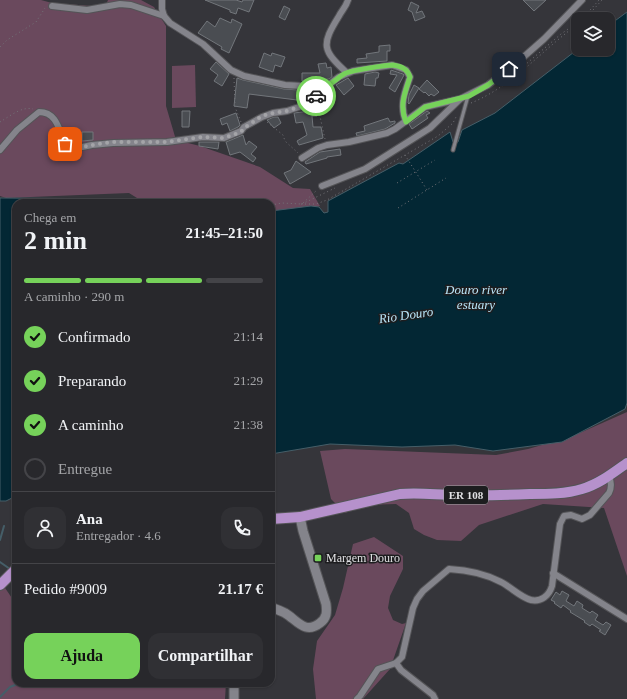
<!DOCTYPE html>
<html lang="pt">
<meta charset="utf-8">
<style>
:root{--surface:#28282c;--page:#303034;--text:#f1f3f6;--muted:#a5a6a9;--line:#444448;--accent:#76d25a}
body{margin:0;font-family:"Times New Roman",serif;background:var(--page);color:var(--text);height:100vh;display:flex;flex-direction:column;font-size:15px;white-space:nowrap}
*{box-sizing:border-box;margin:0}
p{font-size:13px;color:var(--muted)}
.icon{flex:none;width:22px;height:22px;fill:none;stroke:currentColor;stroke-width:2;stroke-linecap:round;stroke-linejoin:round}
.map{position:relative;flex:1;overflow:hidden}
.side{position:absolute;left:12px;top:199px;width:263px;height:488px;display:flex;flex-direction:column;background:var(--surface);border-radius:12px;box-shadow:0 1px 3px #0004,0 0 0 1px var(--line)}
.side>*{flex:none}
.tools{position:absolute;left:571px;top:12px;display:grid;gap:8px}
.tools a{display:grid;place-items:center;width:44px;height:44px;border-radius:8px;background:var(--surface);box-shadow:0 1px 3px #0004,0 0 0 1px var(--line);font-size:20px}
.pin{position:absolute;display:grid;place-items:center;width:34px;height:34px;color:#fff;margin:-17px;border-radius:8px;box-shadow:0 2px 6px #0006}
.courier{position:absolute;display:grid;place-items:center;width:40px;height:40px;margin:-20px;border:3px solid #76d25a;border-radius:50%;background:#fff;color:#222;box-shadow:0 1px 5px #0007}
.headline em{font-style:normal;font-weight:700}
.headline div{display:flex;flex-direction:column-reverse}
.headline{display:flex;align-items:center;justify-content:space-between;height:68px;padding:0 12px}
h1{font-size:26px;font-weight:700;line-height:30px}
.bar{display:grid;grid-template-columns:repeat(4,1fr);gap:6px 4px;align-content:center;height:48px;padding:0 12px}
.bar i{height:5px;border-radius:3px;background:var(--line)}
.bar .current{background:var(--accent)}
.bar p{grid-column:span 4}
.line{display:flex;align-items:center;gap:10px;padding:0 12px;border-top:1px solid var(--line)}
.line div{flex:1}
.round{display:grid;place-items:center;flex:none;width:42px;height:42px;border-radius:12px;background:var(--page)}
ol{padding:0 12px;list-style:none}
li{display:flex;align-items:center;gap:12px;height:44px}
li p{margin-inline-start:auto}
li .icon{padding:4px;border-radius:50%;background:var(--accent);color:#111;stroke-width:4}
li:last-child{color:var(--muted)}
li i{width:22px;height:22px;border:2px solid var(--line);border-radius:50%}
.primary-button{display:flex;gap:8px;margin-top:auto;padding:8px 12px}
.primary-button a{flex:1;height:46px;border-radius:12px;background:var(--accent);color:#111;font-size:16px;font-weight:700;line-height:46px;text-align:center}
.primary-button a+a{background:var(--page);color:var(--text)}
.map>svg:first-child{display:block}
</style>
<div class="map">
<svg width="627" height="699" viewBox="0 0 627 699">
<rect width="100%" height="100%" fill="#35353a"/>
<g fill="#6a495d">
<polygon points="0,0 41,0 52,3 105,7 108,0 141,0 154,7 166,26 166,106 176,140 200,146 260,167 293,188 310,189 320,206 271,216 271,203 145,203 129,193 6,198 0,196"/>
<polygon points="195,65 196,107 172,108 172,66"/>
<polygon points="627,412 627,576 604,508 543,504 479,525 461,541 437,540 424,535 414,529 409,513 396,504 365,505 345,513 331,499 320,451 345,449 496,455 528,449 573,436"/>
<polygon points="374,537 403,556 403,569 390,596 388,608 393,620 402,624 406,623 390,669 363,699 316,699 313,669 317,641 335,615 343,588 353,544"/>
<polygon points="3,585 16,604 16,683 226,683 225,699 0,699 0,588"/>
</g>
<g fill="#032734" stroke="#455e68">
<polygon points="627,12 627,403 625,409 562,442 493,451 455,445 402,447 330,444 271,454 271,211 311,206 319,207 324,213 328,212 328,201 399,163 403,164 450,132 453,142 458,142 462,130 495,113 578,49 608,49 608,26"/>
<polygon points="0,198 137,199 144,203 16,203 16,496 6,501 0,501"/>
</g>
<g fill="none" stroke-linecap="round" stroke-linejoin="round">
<g stroke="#455e68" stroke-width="2">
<polyline points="0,540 4,526"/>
<polyline points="0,562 10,569"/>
<polyline points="0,697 10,687 20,683"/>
</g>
</g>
<g fill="#4a4d52" stroke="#72767b">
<polygon points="205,0 236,0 242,2 243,0 254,0 249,12 238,8 236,14 230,12 230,10"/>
<polygon points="523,0 546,0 534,11"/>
<polygon points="411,2 419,6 416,13 422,11 425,17 415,21 412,12 408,10"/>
<polygon points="284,6 290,9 285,20 279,17"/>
<polygon points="220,18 231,23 232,19 242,24 229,53 221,49 222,47 198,33 207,21 215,27"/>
<polygon points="390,45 390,51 387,51 387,61 357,63 357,59 367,58 366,54 379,52 379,46"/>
<polygon points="264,53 271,56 272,53 285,57 281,67 275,65 273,72 259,67"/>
<polygon points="216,62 229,74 222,86 214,81 218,75 210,69"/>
<polygon points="326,63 327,68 331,67 332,77 329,79 317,80 317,82 302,81 302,73 320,73 318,64"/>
<polygon points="391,70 403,74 404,75 395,92 389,88 397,75 390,74"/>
<polygon points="375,72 379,73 378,78 376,78 375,86 364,85 365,74"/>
<polygon points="237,78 243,80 284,89 313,91 313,93 308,97 308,93 298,92 297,100 249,94 247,108 234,106"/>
<polygon points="348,78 354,86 344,95 336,85"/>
<polygon points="427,80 439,92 434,96 431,94 429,96 425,92 424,93 419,89"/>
<polygon points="414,85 419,88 409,104 408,103 409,95"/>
<polygon points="329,94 332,101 316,108 317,116 312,116 313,127 321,127 323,138 299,145 297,141 307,135 303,122 296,123 294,113 310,111 309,106"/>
<polygon points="182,111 190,111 189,127 182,127"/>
<polygon points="427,111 430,113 426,115 428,118 412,129 409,124"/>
<polygon points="236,113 240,125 238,127 230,131 227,123 222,125 220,119"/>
<polygon points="274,117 278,117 281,123 274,128 267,120"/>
<polygon points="388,118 390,122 395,121 395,123 385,129 357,136 356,133 365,131 364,126"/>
<polygon points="82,132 93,132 93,140 82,141"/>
<polygon points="243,135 246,145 249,141 257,147 251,154 256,158 253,162 240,152 230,155 226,142"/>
<polygon points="199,142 219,142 218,149 199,146"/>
<polygon points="340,149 341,155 327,157 327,158 306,164 305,162 320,152"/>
<polygon points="296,161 311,172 290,184 284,173 291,170"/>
<polygon points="562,591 569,595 566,601 574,606 577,601 583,605 582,608 590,613 592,611 598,615 595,620 603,625 606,622 611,625 605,635 599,631 601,630 592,624 590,626 584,622 585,621 570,612 571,611 563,605 561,608 554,603 555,602 551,600 556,592 560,595"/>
</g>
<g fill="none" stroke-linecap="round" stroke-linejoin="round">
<defs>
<polyline id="service" points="453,150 468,96"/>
<g id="minor">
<path d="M162,0V9L164,16L170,23L203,44L231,70L244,76L285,85L321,87L327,86L339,77L353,71L392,65L406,70L410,77C405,92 399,106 406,121"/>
<polyline points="52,6 87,10 120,4 131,5 164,16"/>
<path d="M347,73C322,50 321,45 339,16C342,10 346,7 348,0"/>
<path d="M0,150L17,130L39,112C57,112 59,130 65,144L77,148L92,145L113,143L167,142L203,137L224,138L241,131L244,127L262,117L273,113L287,111L302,106L317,96L319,87"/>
<polyline points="302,158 318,148 327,145 349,142 387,133 395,129 425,107 460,99"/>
<polyline points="322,186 365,169 430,128 460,99 488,85 519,61 544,39 582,0"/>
<polyline points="553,573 627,619"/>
<polyline points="396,663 401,670 433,695 435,699"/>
<path d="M357,699L360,696L378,669L396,663L402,657L413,608L417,599L423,591L449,569C466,570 486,574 501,582C511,587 520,597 531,600C541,602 549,596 552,586L560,524L564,516L571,515L582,519L590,515L609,493C612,487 611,482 609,475"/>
</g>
<g id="secondary">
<path d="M271,607C276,609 281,611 285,613C297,620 305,635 320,623C327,618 327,612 326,604L303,531L300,517"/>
<polyline points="234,683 234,699"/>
</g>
<g id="primary">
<path d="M271,519L300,517L400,494C419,492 438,495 457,495C482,496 506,495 531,494C547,494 566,494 582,489C599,484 613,473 627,463"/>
<polyline points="0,585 16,569"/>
</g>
</defs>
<use href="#service" stroke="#545457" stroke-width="5"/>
<use href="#minor" stroke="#545457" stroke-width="8"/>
<use href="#secondary" stroke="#545457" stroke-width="11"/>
<use href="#primary" stroke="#545457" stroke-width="12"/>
<g stroke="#737378" stroke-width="1" stroke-dasharray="1 3" stroke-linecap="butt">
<polyline points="582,19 599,0"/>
<polyline points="585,19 602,0"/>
<polyline points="0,47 7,40 36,22 45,8"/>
<polyline points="511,75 518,71 561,34 578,22"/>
<polyline points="234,78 235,107 241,122"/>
<polyline points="317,103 325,139"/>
<path d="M471,103C513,86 542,50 578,24"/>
<path d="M0,122C10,116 22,106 33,109"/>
<polyline points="267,122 283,135 285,141 298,153"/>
<polyline points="405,155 427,190"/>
<polyline points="397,183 435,160"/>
<polyline points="303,203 317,190"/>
<polyline points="301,204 316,204 327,200 438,136 453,123 457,115"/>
<polyline points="302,204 335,188"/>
<polyline points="271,205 282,203 301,204"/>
<polyline points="398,208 446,178"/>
</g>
<use href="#service" stroke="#84848b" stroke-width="3"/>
<use href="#minor" stroke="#84848b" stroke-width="6"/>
<use href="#secondary" stroke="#84848b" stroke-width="9"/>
<use href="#primary" stroke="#b691cc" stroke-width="10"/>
</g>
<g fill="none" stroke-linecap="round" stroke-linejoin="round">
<polyline stroke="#a4a4a8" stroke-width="4" stroke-dasharray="0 7.2" points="65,144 77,148 92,145 113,142 167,142 203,137 224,138 241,132 244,128 262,116 273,113 287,111 302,106 316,96"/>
<path stroke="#76d25a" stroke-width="5" d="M316,96L319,87C331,87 336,78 346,73C354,70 386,65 393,65C401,66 408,70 410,77C405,93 399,105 406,122L425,107L469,96L488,85L509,69"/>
</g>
<rect fill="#76d25a" stroke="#1d1d1f" stroke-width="1.5" x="314" y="554" width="8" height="8" rx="2"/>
<g text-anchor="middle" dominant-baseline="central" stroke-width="3" stroke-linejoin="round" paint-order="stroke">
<rect fill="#1d1d1f" stroke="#a6a6a8" stroke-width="1" x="444" y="486" width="44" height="18" rx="3"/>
<g font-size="11" font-weight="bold" fill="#e0e0e3">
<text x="466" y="495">ER 108</text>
</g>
<g font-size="12" fill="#e0e0e3" stroke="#1d1d1f" text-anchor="start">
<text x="326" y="558">Margem Douro</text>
</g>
<g font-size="13" font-style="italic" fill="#b9e5f8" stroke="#1d1d1f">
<text x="476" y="289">Douro river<tspan x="476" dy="15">estuary</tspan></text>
<text transform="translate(406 315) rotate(-8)">Rio Douro</text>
</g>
</g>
</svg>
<div class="tools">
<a><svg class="icon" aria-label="layers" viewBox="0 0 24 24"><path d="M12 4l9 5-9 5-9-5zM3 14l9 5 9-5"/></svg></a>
</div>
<div class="pin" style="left:65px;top:144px;background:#ea580c"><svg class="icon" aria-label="bag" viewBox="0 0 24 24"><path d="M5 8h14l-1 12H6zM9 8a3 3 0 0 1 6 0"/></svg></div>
<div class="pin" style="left:509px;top:69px;background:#1f2937"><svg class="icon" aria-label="home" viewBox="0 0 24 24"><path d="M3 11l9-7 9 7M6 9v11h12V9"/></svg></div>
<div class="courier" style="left:316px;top:96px"><svg class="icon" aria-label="car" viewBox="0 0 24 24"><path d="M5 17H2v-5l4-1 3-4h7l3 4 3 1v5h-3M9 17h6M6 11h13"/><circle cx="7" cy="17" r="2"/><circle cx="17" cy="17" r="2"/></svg></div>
<section class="side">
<div class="headline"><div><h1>2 min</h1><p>Chega em</p></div><em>21:45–21:50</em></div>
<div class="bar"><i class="current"></i><i class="current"></i><i class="current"></i><i></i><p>A caminho · 290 m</p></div>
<ol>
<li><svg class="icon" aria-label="check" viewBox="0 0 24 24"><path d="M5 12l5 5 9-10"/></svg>Confirmado<p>21:14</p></li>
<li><svg class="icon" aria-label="check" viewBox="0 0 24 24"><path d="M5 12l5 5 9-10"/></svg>Preparando<p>21:29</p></li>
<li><svg class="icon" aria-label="check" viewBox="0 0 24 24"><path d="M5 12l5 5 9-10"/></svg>A caminho<p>21:38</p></li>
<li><i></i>Entregue</li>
</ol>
<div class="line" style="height:72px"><a class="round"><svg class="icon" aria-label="person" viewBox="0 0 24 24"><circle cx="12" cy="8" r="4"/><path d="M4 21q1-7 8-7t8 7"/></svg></a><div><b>Ana</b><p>Entregador · 4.6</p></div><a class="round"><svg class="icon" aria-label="phone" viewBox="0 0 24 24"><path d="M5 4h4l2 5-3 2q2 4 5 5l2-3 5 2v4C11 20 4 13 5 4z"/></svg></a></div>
<div class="line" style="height:52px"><div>Pedido #9009</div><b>21.17 €</b></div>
<div class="primary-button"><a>Ajuda</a><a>Compartilhar</a></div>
</section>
</div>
